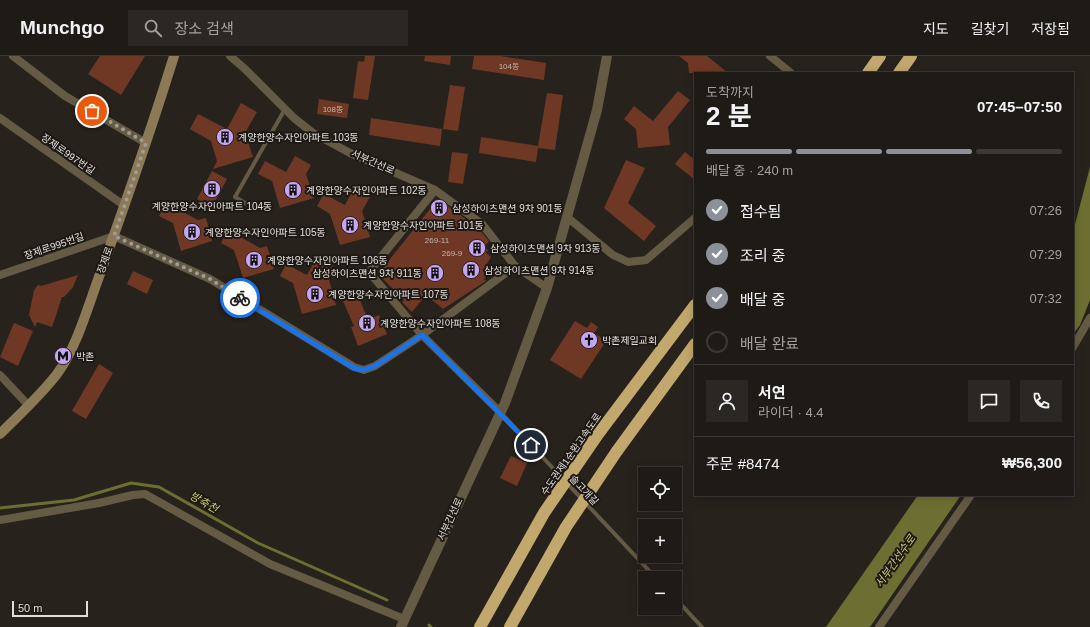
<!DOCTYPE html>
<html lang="ko">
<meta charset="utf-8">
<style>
:root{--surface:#1e1a16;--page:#2b2723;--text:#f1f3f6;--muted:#a1a1a1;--line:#3c3835;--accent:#8c9099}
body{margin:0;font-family:Arial,"Noto Sans KR",sans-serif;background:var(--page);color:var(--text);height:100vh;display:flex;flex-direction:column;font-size:15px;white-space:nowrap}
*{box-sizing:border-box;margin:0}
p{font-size:13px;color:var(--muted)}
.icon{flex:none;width:22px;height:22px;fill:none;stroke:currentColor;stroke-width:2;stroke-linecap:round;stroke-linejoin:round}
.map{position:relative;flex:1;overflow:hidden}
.sheet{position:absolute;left:694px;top:16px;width:380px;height:424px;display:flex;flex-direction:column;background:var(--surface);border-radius:0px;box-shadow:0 2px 10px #0003,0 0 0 1px var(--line)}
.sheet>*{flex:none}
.buttons{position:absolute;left:638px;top:411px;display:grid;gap:8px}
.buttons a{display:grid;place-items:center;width:44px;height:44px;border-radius:0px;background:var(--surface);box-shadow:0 2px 10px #0003,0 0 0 1px var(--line);font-size:20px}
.scale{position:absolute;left:12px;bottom:10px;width:76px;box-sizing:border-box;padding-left:4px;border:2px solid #e1deda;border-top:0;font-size:11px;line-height:14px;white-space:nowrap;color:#e1deda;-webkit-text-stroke:3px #1e1914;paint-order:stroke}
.pin{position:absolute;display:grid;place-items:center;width:34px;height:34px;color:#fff;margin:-17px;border:2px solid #fff;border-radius:50%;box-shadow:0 1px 4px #0007}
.courier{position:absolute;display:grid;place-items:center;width:40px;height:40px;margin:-20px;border:3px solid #1a73e8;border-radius:50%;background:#fff;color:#222;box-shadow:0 1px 5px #0007}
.summary em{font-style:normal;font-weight:700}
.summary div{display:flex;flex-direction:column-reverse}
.summary{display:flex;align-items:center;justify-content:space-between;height:68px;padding:0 12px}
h1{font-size:26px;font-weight:700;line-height:30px}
.bar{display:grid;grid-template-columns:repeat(4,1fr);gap:6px 4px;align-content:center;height:48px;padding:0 12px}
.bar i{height:5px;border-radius:3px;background:var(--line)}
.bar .current{background:var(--accent)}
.bar p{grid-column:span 4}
.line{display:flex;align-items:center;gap:10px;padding:0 12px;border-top:1px solid var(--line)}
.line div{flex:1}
.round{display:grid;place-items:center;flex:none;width:42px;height:42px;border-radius:0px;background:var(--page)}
ol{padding:0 12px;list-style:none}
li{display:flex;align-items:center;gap:12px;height:44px}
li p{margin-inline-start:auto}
li .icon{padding:4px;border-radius:50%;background:var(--accent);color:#fff;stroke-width:4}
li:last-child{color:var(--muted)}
li i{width:22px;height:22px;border:2px solid var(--line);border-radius:50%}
header{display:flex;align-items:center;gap:24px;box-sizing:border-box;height:56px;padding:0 20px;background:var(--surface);border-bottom:1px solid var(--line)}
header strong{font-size:19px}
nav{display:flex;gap:22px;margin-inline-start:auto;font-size:14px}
.search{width:280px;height:36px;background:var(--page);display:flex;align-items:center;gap:10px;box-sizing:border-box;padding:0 14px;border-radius:0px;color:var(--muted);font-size:15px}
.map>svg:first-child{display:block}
</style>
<header>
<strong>Munchgo</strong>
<div class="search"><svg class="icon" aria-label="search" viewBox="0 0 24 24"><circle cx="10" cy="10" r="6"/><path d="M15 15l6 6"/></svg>장소 검색</div>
<nav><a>지도</a><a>길찾기</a><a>저장됨</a></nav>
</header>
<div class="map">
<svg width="1090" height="571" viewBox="0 0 1090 571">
<rect width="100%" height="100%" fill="#28221d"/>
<g fill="#6d6f32">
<polygon points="1090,111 1090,244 1080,269 1073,278 1073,176"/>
<polygon points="918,439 961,439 870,571 826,571"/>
</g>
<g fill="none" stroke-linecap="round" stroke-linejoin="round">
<g stroke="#6d6f32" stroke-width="3">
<polyline points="0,452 74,444 131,427 159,431 258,487 387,544"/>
<polyline points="429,569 431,571"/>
</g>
</g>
<g fill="#6f3825">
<polygon points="100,0 145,0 121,39 88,18"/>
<polygon points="365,0 375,0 368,44 353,42 358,5 364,6"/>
<polygon points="425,0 451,0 450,9 424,5"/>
<polygon points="474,0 500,0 546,7 544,24 472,13"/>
<polygon points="679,0 707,0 728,17 689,17 688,7"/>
<polygon points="450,29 465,31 458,75 443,73"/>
<polygon points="678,35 690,44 668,71 670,89 638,92 636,73 624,63 634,50 653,65"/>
<polygon points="547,37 563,39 555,94 538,92 536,106 479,97 481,81 538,90"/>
<polygon points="319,43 349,48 347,62 317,58"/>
<polygon points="241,47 257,56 245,77 253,101 213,113 217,105 211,85 190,73 198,58 227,73"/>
<polygon points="371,62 442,73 440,90 369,79"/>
<polygon points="452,96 468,98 463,128 448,126"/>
<polygon points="685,96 695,104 695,124 675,108"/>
<polygon points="295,100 311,109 306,118 314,142 280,152 272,125 258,118 265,105 286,116"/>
<polygon points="626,104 645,112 628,147 656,170 644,185 604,152"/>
<polygon points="212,115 227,123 212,151 197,143"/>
<polygon points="354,132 370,141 362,155 370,181 340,189 330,158 317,150 324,138 345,149"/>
<polygon points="438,143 478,172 489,185 484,191 488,194 486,197 491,201 483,214 488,218 484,223 486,225 443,253 426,239 412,256 402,246 404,244 378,218"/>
<polygon points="166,147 198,164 206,162 212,185 181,195 173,167 159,160"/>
<polygon points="228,174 260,192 267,190 274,213 243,222 234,194 221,187"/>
<polygon points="317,201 333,209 328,220 336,249 302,258 293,227 280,220 286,208 307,219"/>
<polygon points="133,215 153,224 147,238 127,228"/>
<polygon points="78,219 73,231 64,241 62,241 52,271 37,266 35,271 29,259 34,234 38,229 41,230"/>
<polygon points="358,239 368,264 379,259 387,278 358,290 351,271 354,270 343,245"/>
<polygon points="575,265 587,272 591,266 598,271 594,277 606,285 581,323 550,304"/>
<polygon points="14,267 33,275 18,310 0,301"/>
<polygon points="99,308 113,317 86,363 72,355"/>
<polygon points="511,400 527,407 517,430 500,422"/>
</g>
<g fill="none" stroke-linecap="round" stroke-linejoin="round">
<g stroke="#655b44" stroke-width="4">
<polyline points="252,151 235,141 285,53"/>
<polyline points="502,358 656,522"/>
<polyline points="675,542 702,571"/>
</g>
<g stroke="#655b44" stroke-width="8">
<polyline points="13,0 65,40 146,87"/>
<polyline points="230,0 245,13 294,62 313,77 350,97 435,134 482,168 515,210 547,232"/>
<polyline points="770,0 791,17"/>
<polyline points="0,62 125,150"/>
<polyline points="435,134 369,216 422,279 500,356"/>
<polyline points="567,161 613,199 628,206 646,204 695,162"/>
<polyline points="0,219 114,180 210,223 354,311 364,314 375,310 422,279 515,210"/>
<polyline points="1073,291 1090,262"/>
<polyline points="0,319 29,350"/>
<polyline points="0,464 99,447 133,439 145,438 270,508 404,563"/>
<polyline points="879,571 971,439"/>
</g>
<polyline stroke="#655b44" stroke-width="10" points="401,571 505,347 547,232 597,54 607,0"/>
<path stroke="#8b7a55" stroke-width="10" d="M0,378C19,359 40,340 57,318C77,291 88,250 100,218C126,146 151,74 174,0"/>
<g stroke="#c2a86c" stroke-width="12">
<polyline points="868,17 880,0"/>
<polyline points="899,17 911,0"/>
<polyline points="596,381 695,249"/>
<polyline points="617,395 695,288"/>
</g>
<g stroke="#c2a86c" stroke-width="12">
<polyline points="480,571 544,457 596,381"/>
<polyline points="510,571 566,471 617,395"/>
</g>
</g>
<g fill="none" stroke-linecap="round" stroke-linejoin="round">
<polyline stroke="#a09c98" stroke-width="4" stroke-dasharray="0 7.2" points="92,55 146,87 114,180 210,223 240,242"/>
<polyline stroke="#1a73e8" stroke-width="5" points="240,242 354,312 364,314 375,310 422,279 531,389"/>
</g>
<defs>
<symbol id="building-disc" viewBox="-11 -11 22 22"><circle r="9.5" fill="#c6a6f0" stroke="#1e1914"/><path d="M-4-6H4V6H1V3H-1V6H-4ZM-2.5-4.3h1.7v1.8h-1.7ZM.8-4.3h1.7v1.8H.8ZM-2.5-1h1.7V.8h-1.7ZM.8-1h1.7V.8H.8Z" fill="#111"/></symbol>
<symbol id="church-disc" viewBox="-11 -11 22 22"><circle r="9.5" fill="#c6a6f0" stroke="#1e1914"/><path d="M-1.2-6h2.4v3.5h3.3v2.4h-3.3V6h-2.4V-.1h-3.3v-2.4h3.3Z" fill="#111"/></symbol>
<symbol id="metro-disc" viewBox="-11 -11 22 22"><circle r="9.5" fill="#c6a6f0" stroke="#1e1914"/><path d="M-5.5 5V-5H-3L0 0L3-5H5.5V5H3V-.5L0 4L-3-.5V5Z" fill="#111"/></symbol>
</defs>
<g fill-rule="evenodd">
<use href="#building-disc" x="215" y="71" width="20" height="20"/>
<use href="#building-disc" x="202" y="123" width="20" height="20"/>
<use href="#building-disc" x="283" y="124" width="20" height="20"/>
<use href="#building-disc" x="429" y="142" width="20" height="20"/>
<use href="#building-disc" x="340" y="159" width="20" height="20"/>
<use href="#building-disc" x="182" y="166" width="20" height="20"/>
<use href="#building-disc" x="467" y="182" width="20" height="20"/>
<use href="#building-disc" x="244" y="194" width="20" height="20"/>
<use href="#building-disc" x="461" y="204" width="20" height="20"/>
<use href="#building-disc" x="425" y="207" width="20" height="20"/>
<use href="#building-disc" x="305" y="228" width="20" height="20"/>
<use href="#building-disc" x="357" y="257" width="20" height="20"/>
<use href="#church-disc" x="579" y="274" width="20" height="20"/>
<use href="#metro-disc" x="53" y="290" width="20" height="20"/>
</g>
<g text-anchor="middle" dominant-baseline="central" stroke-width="4" stroke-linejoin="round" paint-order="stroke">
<g font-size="8" fill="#c4b4ad">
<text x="509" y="10">104동</text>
<text x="333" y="53">108동</text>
<text x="437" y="184">269-11</text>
<text x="452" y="197">269-9</text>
</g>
<g font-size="10" fill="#e1deda" stroke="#1e1914" text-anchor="start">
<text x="238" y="81">계양한양수자인아파트 103동</text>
<text x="306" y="134">계양한양수자인아파트 102동</text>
<text x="212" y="150" text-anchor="middle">계양한양수자인아파트 104동</text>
<text x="452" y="152">삼성하이츠맨션 9차 901동</text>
<text x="363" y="169">계양한양수자인아파트 101동</text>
<text x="205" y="176">계양한양수자인아파트 105동</text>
<text x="490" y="192">삼성하이츠맨션 9차 913동</text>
<text x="267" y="204">계양한양수자인아파트 106동</text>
<text x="484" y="214">삼성하이츠맨션 9차 914동</text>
<text x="422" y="217" text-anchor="end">삼성하이츠맨션 9차 911동</text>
<text x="328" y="238">계양한양수자인아파트 107동</text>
<text x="380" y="267">계양한양수자인아파트 108동</text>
<text x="602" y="284">박촌제일교회</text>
<text x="76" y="300">박촌</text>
</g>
<g font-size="10" fill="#e1deda" stroke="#1e1914">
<text transform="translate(68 98) rotate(35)">장제로997번길</text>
<text transform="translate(373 106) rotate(24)">서부간선로</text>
<text transform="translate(54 190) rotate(-19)">장제로995번길</text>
<text transform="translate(105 204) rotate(-70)">장제로</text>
<text transform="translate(571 398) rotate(-55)">수도권제1순환고속도로</text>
<text transform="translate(584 434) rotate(47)">솔고개길</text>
<text transform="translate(450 463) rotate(-65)">서부간선로</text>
</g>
<g font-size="11" font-style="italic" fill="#c9cd73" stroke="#1e1914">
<text transform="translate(204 446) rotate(30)">방축천</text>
<text transform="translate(895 505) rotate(-55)">서부간선수로</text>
</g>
</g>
</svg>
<div class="buttons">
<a><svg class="icon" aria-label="locate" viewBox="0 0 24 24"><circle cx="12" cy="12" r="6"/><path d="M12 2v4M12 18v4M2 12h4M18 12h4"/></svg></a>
<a>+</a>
<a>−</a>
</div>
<div class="scale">50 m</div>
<div class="pin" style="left:92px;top:55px;background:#ea580c"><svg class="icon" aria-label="bag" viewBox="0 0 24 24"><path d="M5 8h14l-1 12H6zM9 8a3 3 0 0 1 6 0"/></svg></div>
<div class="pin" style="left:531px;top:389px;background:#1f2937"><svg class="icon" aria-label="home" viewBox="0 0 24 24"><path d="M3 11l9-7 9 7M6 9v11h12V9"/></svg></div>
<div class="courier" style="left:240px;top:242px"><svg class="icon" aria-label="bike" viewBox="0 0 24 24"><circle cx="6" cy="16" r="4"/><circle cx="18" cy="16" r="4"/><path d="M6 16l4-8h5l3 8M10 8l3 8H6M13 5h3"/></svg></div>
<section class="sheet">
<div class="summary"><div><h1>2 분</h1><p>도착까지</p></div><em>07:45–07:50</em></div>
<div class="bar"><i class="current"></i><i class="current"></i><i class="current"></i><i></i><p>배달 중 · 240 m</p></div>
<ol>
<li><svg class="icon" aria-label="check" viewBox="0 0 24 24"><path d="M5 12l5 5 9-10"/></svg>접수됨<p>07:26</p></li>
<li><svg class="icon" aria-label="check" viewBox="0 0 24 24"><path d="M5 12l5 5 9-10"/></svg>조리 중<p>07:29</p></li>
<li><svg class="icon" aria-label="check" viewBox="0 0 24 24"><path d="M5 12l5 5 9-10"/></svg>배달 중<p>07:32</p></li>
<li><i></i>배달 완료</li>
</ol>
<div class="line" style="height:72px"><a class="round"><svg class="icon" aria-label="person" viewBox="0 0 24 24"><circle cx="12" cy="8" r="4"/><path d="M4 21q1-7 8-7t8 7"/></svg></a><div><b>서연</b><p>라이더 · 4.4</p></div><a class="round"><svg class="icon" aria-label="chat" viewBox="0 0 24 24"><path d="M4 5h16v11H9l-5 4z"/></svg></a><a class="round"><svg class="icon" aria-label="phone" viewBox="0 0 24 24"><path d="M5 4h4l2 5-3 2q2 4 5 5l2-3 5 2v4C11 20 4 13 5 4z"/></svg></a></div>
<div class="line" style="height:52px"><div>주문 #8474</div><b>₩56,300</b></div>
</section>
</div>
